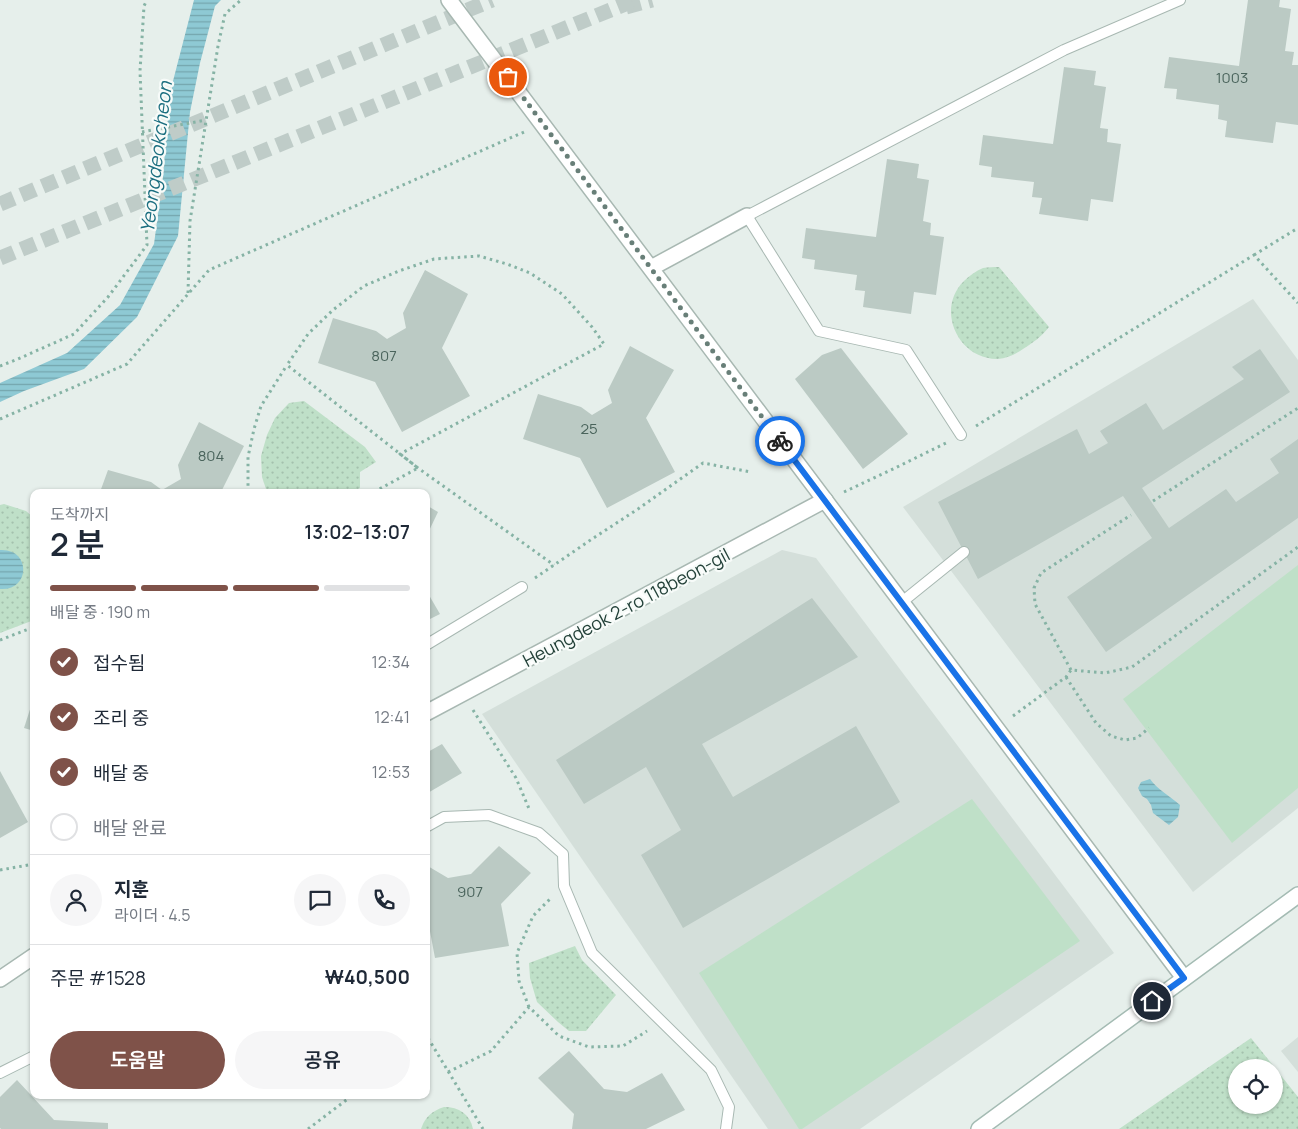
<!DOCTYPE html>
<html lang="ko">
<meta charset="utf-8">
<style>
:root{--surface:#fff;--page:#f6f6f7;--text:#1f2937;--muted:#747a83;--line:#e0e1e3;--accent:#7f5249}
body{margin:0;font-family:Manrope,"Noto Sans KR",sans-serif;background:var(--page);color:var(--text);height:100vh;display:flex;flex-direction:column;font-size:19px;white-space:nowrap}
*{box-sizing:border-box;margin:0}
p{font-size:16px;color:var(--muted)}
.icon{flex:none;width:28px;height:28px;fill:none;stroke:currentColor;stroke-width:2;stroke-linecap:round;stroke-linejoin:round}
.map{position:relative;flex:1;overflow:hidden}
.panel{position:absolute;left:30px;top:489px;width:400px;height:610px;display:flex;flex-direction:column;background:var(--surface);border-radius:10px;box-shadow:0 1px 4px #0004}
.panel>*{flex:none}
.tools{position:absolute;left:1228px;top:1059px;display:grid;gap:10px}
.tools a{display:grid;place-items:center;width:55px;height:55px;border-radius:50%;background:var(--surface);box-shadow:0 1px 4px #0004;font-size:25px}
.pin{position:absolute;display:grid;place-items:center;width:42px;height:42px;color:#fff;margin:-21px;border:2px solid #fff;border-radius:50%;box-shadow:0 1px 5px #0007}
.courier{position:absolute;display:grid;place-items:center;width:50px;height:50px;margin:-25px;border:4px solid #1a73e8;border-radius:50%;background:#fff;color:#222;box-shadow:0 1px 6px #0007}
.headline em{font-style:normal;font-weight:600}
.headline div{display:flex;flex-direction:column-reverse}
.headline{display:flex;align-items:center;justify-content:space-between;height:85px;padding:0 20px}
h1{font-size:32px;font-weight:600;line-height:38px}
.bar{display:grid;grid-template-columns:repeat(4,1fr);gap:8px 5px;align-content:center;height:60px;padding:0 20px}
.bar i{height:6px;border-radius:4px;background:var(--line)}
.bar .on{background:var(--accent)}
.bar p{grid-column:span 4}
.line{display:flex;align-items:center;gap:12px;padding:0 20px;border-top:1px solid var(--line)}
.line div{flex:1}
.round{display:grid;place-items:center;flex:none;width:52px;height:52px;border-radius:26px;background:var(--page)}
ol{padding:0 20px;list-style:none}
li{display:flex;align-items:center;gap:15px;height:55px}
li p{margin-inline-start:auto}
li .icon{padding:5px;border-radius:50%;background:var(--accent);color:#fff;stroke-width:4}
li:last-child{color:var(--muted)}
li i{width:28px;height:28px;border:2px solid var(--line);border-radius:50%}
.button{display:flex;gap:10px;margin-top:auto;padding:10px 20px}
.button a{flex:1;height:58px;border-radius:30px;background:var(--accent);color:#fff;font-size:20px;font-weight:600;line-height:58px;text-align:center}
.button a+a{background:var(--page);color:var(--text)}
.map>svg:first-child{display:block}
</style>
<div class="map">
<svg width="1298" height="1129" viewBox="0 0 1298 1129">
<defs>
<pattern id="grass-dots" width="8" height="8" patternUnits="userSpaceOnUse" patternTransform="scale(1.25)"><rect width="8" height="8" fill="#bfe0c8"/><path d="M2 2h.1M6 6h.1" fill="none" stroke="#a4c1ad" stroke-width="1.8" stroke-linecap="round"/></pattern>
<pattern id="water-rules" width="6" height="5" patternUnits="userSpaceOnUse" patternTransform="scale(1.25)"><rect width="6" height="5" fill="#8ec9d4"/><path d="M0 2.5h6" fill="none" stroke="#74a5ad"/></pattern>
</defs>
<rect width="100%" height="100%" fill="#e6efeb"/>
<g fill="#d4dfda">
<polygon points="1253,299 1298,360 1298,808 1193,892 903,507"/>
<polygon points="782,550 816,558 1114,953 860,1129 768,1129 482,714"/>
<polygon points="1298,1037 1298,1072 1281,1051"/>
</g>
<g fill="url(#grass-dots)" fill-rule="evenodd">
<path d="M999,267L1049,327C1041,337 1034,342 1023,349C1016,354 1007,358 998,359C958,360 935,309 964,281C969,276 976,271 983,268C988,267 994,267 999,267Z"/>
<polygon points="304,401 365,447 376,462 360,472 360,488 353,492 267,492 262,477 261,456 267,435 275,418 289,403"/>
<polygon points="4,504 26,511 34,518 34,620 0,633 0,505"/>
<polygon points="575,946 582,960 616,995 586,1031 569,1031 558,1022 537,1002 530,978 529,963"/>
<path d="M1251,1038L1298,1097V1129H1119ZM1236,1068H1274V1105H1236Z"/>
<path d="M444,1107C459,1107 470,1114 473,1129H421C425,1117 432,1111 444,1107Z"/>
</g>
<g fill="#bfe0c8">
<polygon points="1298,565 1298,788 1232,843 1123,699"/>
<polygon points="972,799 1080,941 802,1129 799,1129 699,973"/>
</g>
<g fill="url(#water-rules)">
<polygon points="194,0 221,0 215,6 200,63 190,112 178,236 137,317 84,369 24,391 0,402 0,383 67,353 120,305 154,244 163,177 167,126 173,81"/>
<path d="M0,550C31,548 31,591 0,589Z"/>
<path d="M1150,779C1158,790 1170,796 1180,805L1178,817L1169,825L1153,813L1151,805L1147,799L1142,796L1138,788L1141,782Z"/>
</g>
<g fill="#bbcac4">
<polygon points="1248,0 1280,0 1279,7 1291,9 1285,51 1294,52 1292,65 1298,65 1298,125 1276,122 1273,143 1225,137 1227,121 1218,119 1219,105 1176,99 1177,89 1164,88 1169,57 1239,66"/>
<polygon points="1064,67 1096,71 1094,85 1106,87 1100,128 1108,129 1107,142 1121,144 1113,202 1091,199 1088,221 1039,214 1042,198 1032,197 1034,182 991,177 992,167 979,165 983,135 1053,144"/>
<polygon points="887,159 919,164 917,178 929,180 923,221 931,223 930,235 944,237 936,295 914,292 911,314 863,307 865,291 855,290 857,275 814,269 815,260 802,258 806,228 876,237"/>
<polygon points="425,270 468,294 442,348 470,396 402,432 375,382 318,363 333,318 376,331 387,339 406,328 403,313"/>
<polygon points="630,346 674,370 646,418 675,472 607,508 580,458 523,439 538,394 581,407 592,415 612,403 608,390"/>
<polygon points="841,348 908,434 863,469 795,379 822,355"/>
<polygon points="1260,349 1290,392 1142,488 1169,528 1226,489 1236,502 1279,473 1270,459 1298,439 1298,518 1106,652 1067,597 1152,538 1123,496 978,579 938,502 1077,429 1089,454 1108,443 1100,431 1146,403 1163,430 1244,379 1232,367"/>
<polygon points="199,422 244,446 221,492 100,492 108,470 151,482 162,490 181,479 178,465"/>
<polygon points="426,505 438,512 426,537"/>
<polygon points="426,590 440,614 426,621"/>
<polygon points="812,598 858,657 702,744 733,797 856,726 900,802 683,928 641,855 681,830 646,767 584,804 556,760"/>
<polygon points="33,700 34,700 34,731 24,728"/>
<polygon points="442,744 462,773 426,794 426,753"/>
<polygon points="0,771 28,822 0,838"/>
<polygon points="499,846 531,873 501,904 509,946 435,958 426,910 426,865 448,878 471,874"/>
<polygon points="569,1051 604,1089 627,1092 662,1073 685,1110 646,1129 572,1129 574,1114 538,1078"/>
<polygon points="17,1080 54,1120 108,1123 108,1129 1,1129 0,1128 0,1097"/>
</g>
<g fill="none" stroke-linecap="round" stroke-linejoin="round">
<g stroke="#bfccc8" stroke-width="15" stroke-dasharray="15 8" stroke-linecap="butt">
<polyline points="626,7 652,0"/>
<polyline points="0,204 492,0"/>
<polyline points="0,258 635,0"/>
</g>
<defs>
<g id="lane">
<polyline points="961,435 906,350 819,331 747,216 1064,50 1180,0"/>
<polyline points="902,602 964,552"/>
<polyline points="426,645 522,587"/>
<polyline points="426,827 444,817 489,815 539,833 563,854 564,886 592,953 711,1070 729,1107 726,1129"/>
<polyline points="0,1073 34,1056"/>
</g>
<g id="street">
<polyline points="449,0 1184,978"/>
<polyline points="651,268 747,216"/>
<polyline points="426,713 825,500"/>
<polyline points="0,979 34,956"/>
</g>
<polyline id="secondary" points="979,1129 1298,895"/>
</defs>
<use href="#lane" stroke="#a8b8b2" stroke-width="12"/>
<use href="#street" stroke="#a8b8b2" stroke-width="18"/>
<use href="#secondary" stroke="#a4bbb3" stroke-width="18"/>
<g stroke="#86b3a5" stroke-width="3" stroke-dasharray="2.5 4" stroke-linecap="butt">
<polyline points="1254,255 1298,228"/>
<polyline points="188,293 190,221 218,46 225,14 241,0"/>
<polyline points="0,366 18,359 74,334 108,297 147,245 140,71 144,6 147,0"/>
<polyline points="0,419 127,364 209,270 524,132"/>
<polyline points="976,426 1254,255 1298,303"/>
<polyline points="249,492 248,489 248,457 254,429 261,406 287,365"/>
<polyline points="374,492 418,468 400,454 604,344 592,327 562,294 530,273 507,264 479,256 434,259 399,271 364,286 333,310 308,334 287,365 418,468 554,565"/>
<polyline points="844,492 891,470 946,443"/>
<polyline points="1153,501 1298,408"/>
<polyline points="535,578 592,539 638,509 703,463 751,472"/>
<polyline points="0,640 34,627"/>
<polyline points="1071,670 1035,604 1034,588 1041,573 1131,515"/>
<polyline points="1066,677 1096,723 1111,736 1125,740 1137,738 1149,728"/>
<polyline points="473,710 516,778 530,811"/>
<polyline points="1013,716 1066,677 1071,670 1105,673 1132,667 1298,547"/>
<polyline points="0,870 34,864"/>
<polyline points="529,1007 519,981 517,953 533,916 551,898"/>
<polyline points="426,1034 428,1038 426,1040"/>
<polyline points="428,1038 483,1129"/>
<polyline points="448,1072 491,1051 529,1007 559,1036 589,1047 623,1046 647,1031"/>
<polyline points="308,1129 353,1095"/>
</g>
<use href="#lane" stroke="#fff" stroke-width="10"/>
<use href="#street" stroke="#fff" stroke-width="15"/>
<use href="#secondary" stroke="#fff" stroke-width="15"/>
<polyline stroke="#86b3a5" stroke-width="3" stroke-dasharray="2.5 4" stroke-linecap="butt" points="142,132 206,120"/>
</g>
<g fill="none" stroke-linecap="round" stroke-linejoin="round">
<polyline stroke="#687f78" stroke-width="5" stroke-dasharray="0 9" points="508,77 780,441"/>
<polyline stroke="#1a73e8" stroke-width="6" points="780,441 1184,978 1152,1001"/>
</g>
<g text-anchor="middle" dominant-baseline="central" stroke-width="4.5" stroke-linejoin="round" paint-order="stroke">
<g font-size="15" fill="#4a645c">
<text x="1232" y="77">1003</text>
<text x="384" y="355">807</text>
<text x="589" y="428">25</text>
<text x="211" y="455">804</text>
<text x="470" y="891">907</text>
</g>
<g font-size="18" fill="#24423a" stroke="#f7fbf9">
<text transform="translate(626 607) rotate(-28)">Heungdeok 2-ro 118beon-gil</text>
</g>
<g font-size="19" font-style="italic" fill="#1c6f80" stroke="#f7fbf9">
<text transform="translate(156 157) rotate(-83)">Yeongdeokcheon</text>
</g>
</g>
</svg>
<div class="tools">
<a><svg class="icon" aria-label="locate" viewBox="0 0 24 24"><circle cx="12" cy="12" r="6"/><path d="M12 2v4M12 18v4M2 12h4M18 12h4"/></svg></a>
</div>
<div class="pin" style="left:508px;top:77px;background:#ea580c"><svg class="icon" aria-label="bag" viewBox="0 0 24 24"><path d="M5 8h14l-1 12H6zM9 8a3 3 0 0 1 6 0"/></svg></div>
<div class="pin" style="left:1152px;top:1001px;background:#1f2937"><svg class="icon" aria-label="home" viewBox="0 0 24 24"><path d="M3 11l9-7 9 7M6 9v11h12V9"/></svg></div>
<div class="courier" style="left:780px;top:441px"><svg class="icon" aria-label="bike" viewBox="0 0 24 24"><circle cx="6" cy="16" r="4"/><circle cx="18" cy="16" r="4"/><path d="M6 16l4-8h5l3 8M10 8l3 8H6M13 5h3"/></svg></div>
<section class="panel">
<div class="headline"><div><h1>2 분</h1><p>도착까지</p></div><em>13:02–13:07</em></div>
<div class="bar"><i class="on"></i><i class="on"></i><i class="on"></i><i></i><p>배달 중 · 190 m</p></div>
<ol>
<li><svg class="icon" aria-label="check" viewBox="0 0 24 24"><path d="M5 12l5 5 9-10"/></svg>접수됨<p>12:34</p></li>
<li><svg class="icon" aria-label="check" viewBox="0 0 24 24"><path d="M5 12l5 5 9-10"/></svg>조리 중<p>12:41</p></li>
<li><svg class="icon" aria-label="check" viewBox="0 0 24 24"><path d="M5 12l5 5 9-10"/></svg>배달 중<p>12:53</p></li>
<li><i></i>배달 완료</li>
</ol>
<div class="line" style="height:90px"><a class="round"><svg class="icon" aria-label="person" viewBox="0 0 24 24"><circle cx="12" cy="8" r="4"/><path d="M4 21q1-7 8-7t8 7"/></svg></a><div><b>지훈</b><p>라이더 · 4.5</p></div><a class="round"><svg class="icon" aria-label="chat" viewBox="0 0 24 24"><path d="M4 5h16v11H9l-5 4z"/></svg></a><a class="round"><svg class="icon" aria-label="phone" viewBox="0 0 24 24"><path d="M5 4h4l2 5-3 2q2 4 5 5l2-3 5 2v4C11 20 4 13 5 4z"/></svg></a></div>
<div class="line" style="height:65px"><div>주문 #1528</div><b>₩40,500</b></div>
<div class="button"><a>도움말</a><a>공유</a></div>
</section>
</div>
